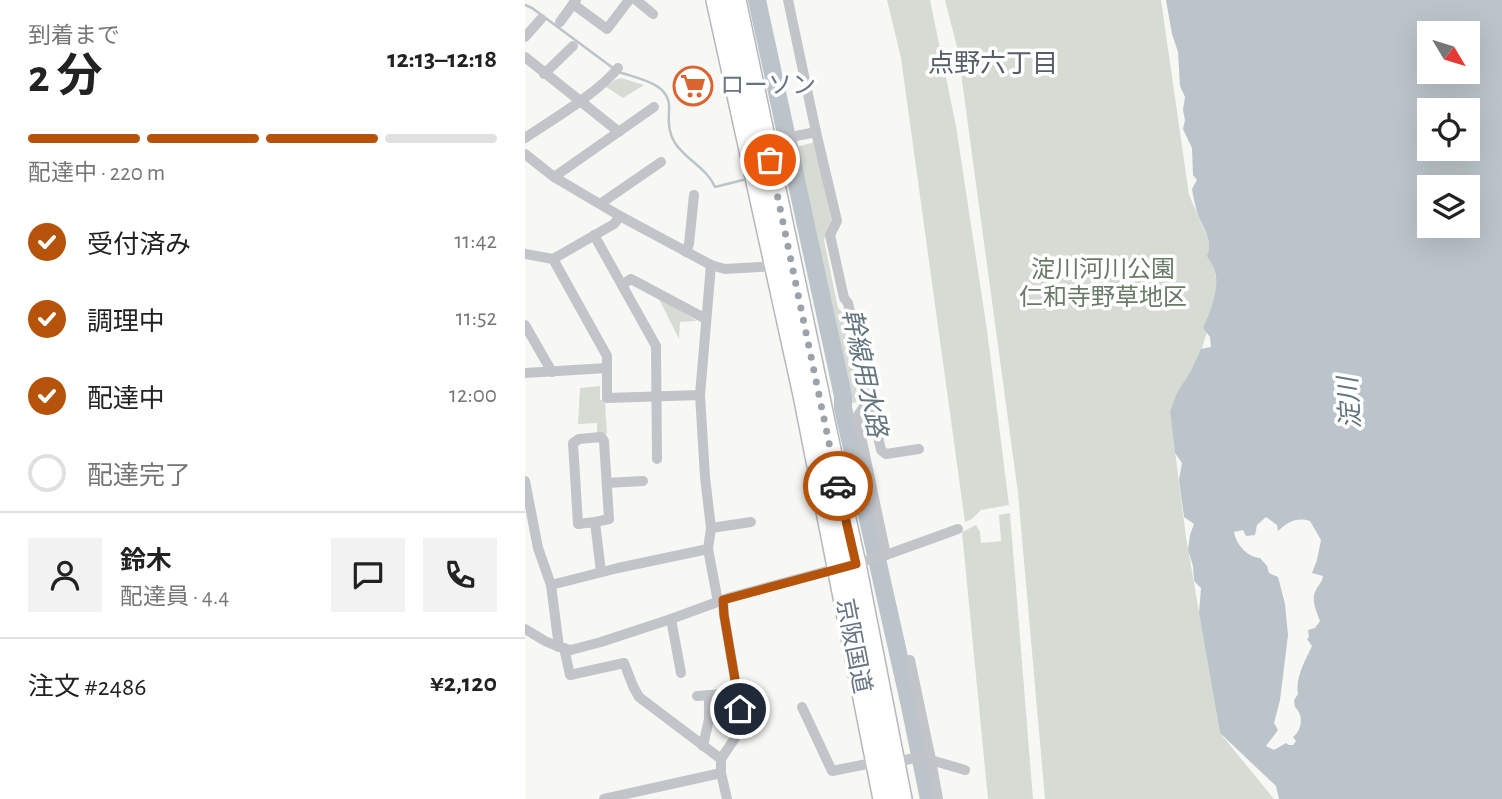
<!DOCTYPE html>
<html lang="ja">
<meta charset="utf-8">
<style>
:root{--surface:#fff;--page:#f2f2f2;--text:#222;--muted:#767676;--line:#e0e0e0;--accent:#b45309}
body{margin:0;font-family:"Alegreya Sans","Noto Sans JP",sans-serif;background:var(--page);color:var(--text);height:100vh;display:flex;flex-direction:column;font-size:26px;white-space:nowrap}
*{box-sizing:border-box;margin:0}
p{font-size:23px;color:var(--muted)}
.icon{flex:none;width:38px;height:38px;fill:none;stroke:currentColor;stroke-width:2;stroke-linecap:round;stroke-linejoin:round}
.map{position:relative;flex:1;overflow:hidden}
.sheet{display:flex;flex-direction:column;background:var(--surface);width:525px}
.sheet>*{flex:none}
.needle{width:46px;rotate:128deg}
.buttons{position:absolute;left:892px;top:21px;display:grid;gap:14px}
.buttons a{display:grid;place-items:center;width:63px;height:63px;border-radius:0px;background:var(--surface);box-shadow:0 7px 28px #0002;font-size:35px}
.pin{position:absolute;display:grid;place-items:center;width:60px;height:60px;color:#fff;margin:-30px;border:4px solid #fff;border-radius:50%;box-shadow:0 2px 7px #0007}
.courier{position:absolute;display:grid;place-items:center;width:70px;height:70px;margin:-35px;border:5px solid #b45309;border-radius:50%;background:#fff;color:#222;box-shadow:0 2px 9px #0007}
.overview em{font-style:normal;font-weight:700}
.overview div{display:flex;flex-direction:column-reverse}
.overview{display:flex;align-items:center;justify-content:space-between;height:119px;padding:0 28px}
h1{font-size:46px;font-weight:700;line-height:52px}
.bar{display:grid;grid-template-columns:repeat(4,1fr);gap:10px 7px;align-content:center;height:84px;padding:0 28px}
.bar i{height:9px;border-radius:5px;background:var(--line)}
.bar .active{background:var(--accent)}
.bar p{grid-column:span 4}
.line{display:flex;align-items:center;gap:18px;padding:0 28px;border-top:2px solid var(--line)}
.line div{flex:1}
.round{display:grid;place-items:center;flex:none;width:74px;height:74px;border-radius:0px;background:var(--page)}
ol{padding:0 28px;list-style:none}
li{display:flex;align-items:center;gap:21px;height:77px}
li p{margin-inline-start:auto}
li .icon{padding:7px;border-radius:50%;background:var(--accent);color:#fff;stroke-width:4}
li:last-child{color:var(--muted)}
li i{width:38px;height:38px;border:4px solid var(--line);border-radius:50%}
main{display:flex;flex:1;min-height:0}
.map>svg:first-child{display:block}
</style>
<main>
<section class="sheet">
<div class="overview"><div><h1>2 分</h1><p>到着まで</p></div><em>12:13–12:18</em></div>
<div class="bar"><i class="active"></i><i class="active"></i><i class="active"></i><i></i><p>配達中 · 220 m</p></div>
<ol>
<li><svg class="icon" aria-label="check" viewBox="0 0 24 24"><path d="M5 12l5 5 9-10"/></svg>受付済み<p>11:42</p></li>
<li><svg class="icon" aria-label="check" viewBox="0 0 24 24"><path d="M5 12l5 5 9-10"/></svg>調理中<p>11:52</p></li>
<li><svg class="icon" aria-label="check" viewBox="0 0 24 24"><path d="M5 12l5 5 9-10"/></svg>配達中<p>12:00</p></li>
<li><i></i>配達完了</li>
</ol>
<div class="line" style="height:126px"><a class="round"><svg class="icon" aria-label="person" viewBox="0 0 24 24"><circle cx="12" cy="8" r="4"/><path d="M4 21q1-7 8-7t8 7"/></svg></a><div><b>鈴木</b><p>配達員 · 4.4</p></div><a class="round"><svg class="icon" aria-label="chat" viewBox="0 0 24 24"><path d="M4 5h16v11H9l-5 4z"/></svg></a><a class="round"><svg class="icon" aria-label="phone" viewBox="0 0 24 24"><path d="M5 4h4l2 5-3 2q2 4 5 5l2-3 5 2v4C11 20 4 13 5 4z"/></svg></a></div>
<div class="line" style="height:91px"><div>注文 #2486</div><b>¥2,120</b></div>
</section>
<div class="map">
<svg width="977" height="799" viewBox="0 0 977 799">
<rect width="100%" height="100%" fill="#f7f7f4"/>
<g fill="#d6dcd4">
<polygon points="362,0 405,0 431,126 462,330 484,505 456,510 447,519 440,522 376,58"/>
<polygon points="420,0 636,0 664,195 683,238 694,292 674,358 645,412 661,537 695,733 749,799 520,799 493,493 433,51"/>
<polygon points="96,78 116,84 119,85 98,98 81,87 90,80"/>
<polygon points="290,142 307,224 299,240 313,308 317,312 336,401 327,403 272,147"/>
<polygon points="133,297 172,321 155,322 154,339"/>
<polygon points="75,386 75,400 80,400 82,434 72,435 72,423 53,424 55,388"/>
<polygon points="485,513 508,799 463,799 437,532 451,525 455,532 456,543 476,541 474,515"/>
</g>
<path fill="#bbc4ca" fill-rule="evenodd" d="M641,0H977V799H754L751,786L695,733L674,613L676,588L669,581L668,566L663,550L665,535L669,524L659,517L654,480L657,463L650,453L645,412L652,393L666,371L676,349L686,347L685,337L678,328C685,313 695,288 690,272C689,266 685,261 682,256C689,240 677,227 672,212C670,204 668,196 667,189L672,180L668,175L667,148L658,129L660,120L658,110L660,97L655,86L653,52L647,34ZM905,33H943V72H905ZM905,110H943V149H905ZM905,187H943V226H905ZM741,517L752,525L753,531C763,522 771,517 785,521L796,540L792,560L787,573L798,576C797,583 793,585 790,592C786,601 792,612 795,621L790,628L783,630L784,637L782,639L787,646C780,661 770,678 773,694L769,700L770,707C779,715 777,730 768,737L771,741L768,745H764L761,743L749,750L741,746L753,730L749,723L755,700L763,635L760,604L753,577L744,573L742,566L735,558C722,557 711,544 709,532L718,530L721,536L730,535L732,525Z"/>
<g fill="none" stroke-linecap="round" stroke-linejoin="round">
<g stroke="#bbc4ca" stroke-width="2.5">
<polyline points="0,5 7,8 88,68"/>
<path d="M94,72C114,79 147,83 144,111C143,122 144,134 150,143C161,160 182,168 190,187L218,180"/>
<polyline points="250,123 259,126"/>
<polyline points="260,168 268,166"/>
</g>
<polyline stroke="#bbc4ca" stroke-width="18" points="232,0 318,396 318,408 385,706 404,799"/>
<defs>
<g id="highway">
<polyline points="192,0 279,395 359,799"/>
<polyline points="210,0 312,483 330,564 376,799"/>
</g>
</defs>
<use href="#highway" stroke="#b4b7bb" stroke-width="24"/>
<g stroke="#c1c4c8" stroke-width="10">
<polyline points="111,0 128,14"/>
<polyline points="263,0 291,132 312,221 305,235 319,298 323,303 356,450 361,454 394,449"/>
<polyline points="48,4 82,29 104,0"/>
<polyline points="35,22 51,0"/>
<polyline points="0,37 16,19"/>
<polyline points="0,57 94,132"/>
<polyline points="19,74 48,46"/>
<path d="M0,138C28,119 73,93 93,68"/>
<polyline points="241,142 291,132"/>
<polyline points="0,154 29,177 95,216 186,265 200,269 251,266"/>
<polyline points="29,177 129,107"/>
<polyline points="75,204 136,162"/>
<polyline points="95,216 89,224 28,259 82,356 82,398 175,395"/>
<polyline points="69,235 131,346 132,459"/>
<polyline points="161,252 164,244 169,195"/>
<polyline points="0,254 28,259"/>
<polyline points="186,265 175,395 180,477 186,528 183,549 193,602"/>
<polyline points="97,285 106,279 181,319"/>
<polyline points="0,325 27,372"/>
<polyline points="0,373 82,368"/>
<polyline points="344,399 332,417 361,555"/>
<polyline points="0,481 13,548 26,585 34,647"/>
<polyline points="82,483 118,481"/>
<polyline points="70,522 84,519 79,441 76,437 54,439 48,443 53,524 70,522 76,572"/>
<polyline points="186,528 226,522"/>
<polyline points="26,585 93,568 183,549"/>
<polyline points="198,600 199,615 215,709 212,735 196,759 196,773 202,799"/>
<polyline points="146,619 156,673"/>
<polyline points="0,629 20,641 34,647 46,650 76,642 146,619 206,597 361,555 433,529"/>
<polyline points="39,648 45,675 99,663 108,686 114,697 196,759"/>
<polyline points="385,660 405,755 413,799"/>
<polyline points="172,696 213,693"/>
<polyline points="277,707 307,771 352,762"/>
<polyline points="178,746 184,719 184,695"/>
<polyline points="406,760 440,770"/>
<polyline points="370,762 405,755"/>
<polyline points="79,799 196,773"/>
</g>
<use href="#highway" stroke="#fff" stroke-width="21"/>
</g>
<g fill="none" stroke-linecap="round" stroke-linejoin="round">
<polyline stroke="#9aa2ab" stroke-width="7" stroke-dasharray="0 12.6" points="245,160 313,486"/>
<polyline stroke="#b45309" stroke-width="9" points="215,709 199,615 198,600 331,564 313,486"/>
</g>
<defs>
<symbol id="supermarket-ring" viewBox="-11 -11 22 22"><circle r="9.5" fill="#fff" stroke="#db6531" stroke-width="1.5"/><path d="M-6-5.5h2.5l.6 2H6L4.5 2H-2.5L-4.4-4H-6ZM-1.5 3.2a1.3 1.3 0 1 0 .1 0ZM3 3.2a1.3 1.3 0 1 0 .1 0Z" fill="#db6531"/></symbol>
</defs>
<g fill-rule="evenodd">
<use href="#supermarket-ring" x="146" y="64" width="44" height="44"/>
</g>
<g text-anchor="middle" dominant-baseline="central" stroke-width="7" stroke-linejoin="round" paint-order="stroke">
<g font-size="24" fill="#687584" stroke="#fff" text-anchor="start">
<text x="195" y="86">ローソン</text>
</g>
<g font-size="24" fill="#697b66" stroke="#fff">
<text x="578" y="270">淀川河川公園<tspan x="578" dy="28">仁和寺野草地区</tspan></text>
</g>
<g font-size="24" fill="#687584" stroke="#fff">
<text transform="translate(328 646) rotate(79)">京阪国道</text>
</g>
<g font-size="26" fill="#555f69" stroke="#fff">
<text x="468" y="64">点野六丁目</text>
</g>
<g font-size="26" font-style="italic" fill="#63767f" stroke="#fff">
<text transform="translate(339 373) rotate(78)">幹線用水路</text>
<text transform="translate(825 403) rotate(-94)">淀川</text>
</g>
</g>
</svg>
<div class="buttons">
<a><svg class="needle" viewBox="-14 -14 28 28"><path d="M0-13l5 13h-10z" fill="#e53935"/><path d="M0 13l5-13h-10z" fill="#767676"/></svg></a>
<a><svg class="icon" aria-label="locate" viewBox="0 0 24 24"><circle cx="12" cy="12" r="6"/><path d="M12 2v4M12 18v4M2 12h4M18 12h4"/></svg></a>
<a><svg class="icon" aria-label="layers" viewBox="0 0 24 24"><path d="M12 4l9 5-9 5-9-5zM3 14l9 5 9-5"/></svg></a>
</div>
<div class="pin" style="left:245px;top:160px;background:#ea580c"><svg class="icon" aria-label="bag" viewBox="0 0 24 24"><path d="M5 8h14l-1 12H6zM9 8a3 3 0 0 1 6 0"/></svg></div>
<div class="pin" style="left:215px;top:709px;background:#1f2937"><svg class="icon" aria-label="home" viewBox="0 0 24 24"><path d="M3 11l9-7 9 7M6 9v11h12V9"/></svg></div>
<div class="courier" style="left:313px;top:486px"><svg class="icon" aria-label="car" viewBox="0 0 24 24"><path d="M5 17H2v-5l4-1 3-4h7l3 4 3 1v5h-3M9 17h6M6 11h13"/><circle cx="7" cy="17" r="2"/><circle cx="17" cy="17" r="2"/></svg></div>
</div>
</main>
